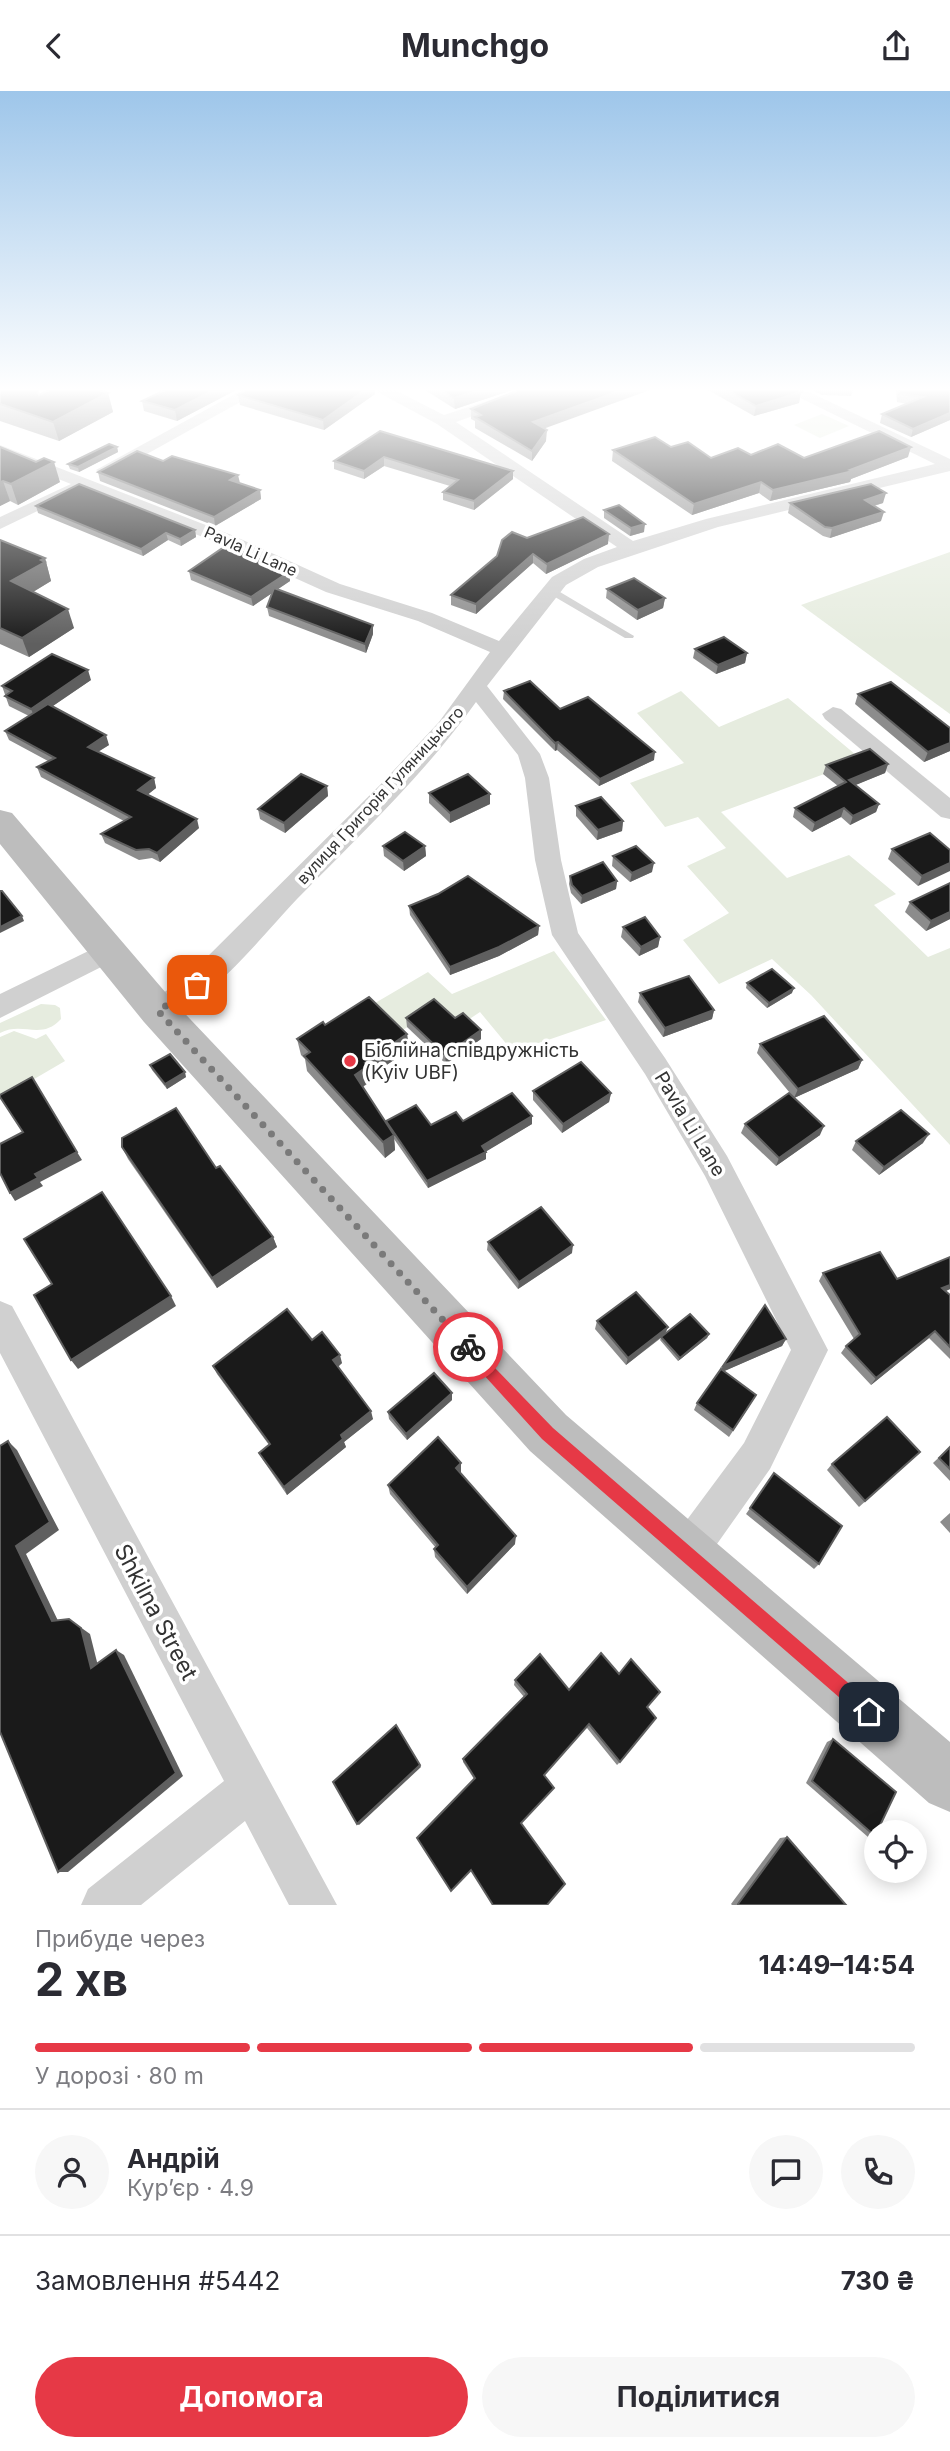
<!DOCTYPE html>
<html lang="uk">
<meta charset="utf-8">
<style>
:root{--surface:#fff;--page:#f7f7f7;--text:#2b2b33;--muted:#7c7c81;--line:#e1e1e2;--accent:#e63946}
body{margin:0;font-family:Inter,sans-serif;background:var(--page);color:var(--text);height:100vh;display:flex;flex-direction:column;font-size:26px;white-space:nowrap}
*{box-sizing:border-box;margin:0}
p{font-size:23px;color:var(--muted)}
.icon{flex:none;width:38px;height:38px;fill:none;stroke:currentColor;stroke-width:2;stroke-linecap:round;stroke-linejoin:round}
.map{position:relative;height:1814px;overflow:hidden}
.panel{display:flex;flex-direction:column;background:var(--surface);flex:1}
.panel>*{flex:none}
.buttons{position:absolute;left:864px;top:1729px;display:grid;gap:14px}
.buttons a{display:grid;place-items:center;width:63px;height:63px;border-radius:50%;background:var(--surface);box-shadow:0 4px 18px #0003;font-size:35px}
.pin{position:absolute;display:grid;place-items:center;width:60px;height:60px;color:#fff;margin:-30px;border-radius:14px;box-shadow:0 4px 10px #0006}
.courier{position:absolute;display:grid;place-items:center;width:70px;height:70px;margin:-35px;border:5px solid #e63946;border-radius:50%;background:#fff;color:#222;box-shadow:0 2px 9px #0007}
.headline em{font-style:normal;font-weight:700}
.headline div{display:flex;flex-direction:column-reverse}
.headline{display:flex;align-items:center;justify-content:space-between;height:119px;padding:0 35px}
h1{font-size:46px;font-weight:700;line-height:52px}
.bar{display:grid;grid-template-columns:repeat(4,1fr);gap:10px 7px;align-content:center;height:84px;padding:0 35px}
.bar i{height:9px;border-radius:5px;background:var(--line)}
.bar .selected{background:var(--accent)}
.bar p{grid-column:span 4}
.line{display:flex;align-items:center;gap:18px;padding:0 35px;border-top:2px solid var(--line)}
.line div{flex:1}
.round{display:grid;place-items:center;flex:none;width:74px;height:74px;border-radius:37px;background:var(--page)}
.button{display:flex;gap:14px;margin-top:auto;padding:14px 35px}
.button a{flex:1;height:80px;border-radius:42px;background:var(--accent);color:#fff;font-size:28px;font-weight:700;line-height:80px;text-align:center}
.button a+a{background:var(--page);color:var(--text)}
header{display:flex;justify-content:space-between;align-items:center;height:91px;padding:0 35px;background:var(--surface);font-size:32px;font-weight:700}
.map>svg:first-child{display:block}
</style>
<header><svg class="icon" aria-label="back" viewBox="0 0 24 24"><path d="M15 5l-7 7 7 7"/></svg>Munchgo<svg class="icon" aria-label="share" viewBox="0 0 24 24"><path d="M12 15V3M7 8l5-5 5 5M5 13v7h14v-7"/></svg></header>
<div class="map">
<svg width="950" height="1814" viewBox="0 0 950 1814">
<rect width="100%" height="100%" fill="#fff"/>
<g fill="#e6ecdf">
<polygon points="822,323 849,335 820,347 794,334"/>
<polygon points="950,461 950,623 801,514"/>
<polygon points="681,600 719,636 788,607 862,669 721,721 787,787 849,764 896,803 874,814 928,866 950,857 950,1054 811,904 772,868 719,893 683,849 729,822 687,775 726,757 698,726 665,736 630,692 684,672 637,622"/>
<polygon points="554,860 606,929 513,961 480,921 456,937 435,918 400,941 370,915 428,881 452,903"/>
<path d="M41,913L55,914L60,917L61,928C41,950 23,930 0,942V932Z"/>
<polygon points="14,940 36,948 46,943 65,970 0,1008 0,946"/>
</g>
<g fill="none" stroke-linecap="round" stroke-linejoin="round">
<polygon fill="#d0d0d0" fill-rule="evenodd" points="546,499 560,501 634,545 633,547 625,547 555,506 543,504 543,500"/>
<g fill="#d0d0d0" fill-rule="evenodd">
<polygon points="242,299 262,299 111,383 105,384 96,379"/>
<path d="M374,299H395L444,324L521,299H545L456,331L633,450L706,428L935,373L784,299H805L950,368V380L718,436L598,476L566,494L487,595L540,663L549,687L561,769L578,842L665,967L727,1065L828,1259L770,1378L700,1477L686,1483L672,1477L666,1463L672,1449L744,1352L791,1259L705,1085L645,983L552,844L535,769L525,687L518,664L476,611C425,683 359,745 297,808C260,847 209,914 158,931L148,928L144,920L148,912L187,886L380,694L439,631L490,561L418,530L326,501L220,453L76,395L75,402L0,438V426L71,393L0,365V354L234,445L340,493L432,522L499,550L552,486L584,468L617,456L437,333Z"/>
<polygon points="833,616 841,618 950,707 950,728 941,726 825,628 822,623"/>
<polygon points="109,850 119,853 123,860 119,867 0,927 0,903"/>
<polygon points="0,1210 12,1215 337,1814 289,1814 245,1730 141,1814 81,1814 88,1798 224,1690 0,1262"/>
</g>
<polygon fill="#bdbdbd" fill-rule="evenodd" points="0,719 12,722 172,909 566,1324 950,1651 950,1721 929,1712 530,1360 144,931 0,753"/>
</g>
<g fill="#8c8c8c">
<polygon points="0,299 40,303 108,302 113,321 59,350 0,330"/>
<polygon points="236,299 177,330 144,320 142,310"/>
<polygon points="425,299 512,299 455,318"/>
<polygon points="708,299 797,299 801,301 799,312 754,325"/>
<polygon points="814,299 853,299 851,305 822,304 814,300"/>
<polygon points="896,299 950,299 950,329 911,346 880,332 882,323 907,313 897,311"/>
<polygon points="375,303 324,339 240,314 238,304"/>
<polygon points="471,318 544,338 546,350 532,370 475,337 475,330 471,328"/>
<polygon points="380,340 513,380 513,388 474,419 443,409 443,401 450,395 384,375 364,388 334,378 334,370"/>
<polygon points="0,356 60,391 18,414 10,410 0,415"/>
<polygon points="117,356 118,361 79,381 70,378 68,373"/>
<polygon points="613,359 711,367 751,364 804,367 908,366 851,388 850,391 770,410 759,402 692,424 612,370"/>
<polygon points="163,370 260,399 261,408 215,435 100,390 98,381"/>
<polygon points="790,412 883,412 874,415 881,430 830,447 823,445 788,422"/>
<polygon points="36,415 195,439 196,446 181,455 168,449 143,465 38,422"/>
<polygon points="604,419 644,441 630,445 604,427"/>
<polygon points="527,447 608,453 546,483 533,472 476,523 451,514 451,504"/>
<polygon points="0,449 45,467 51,490 33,501 74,537 29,566 0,553"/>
<polygon points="189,480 289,481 290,490 278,498 373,543 366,562 269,525 267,516 272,502 253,515 191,489"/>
<polygon points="607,498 665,507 663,517 637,529 606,507"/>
<polygon points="695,558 747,562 745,572 716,583 693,567"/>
<polygon points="91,589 53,615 109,654 98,661 154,687 156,697 147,704 199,737 160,771 152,767 139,769 105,752 101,743 124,730 41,686 37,676 48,670 9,649 5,640 29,625 9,615 2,595"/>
<polygon points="504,600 560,618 654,669 599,695 557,659 555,660 503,608"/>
<polygon points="858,603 950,637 950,660 924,671 855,613"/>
<polygon points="888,673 885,682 855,694 879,713 876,721 850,734 841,726 812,741 793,726 795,717 838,695 823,683 826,674"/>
<polygon points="327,695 328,705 285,742 260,728 258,718"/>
<polygon points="429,702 490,703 490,713 450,732 429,712"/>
<polygon points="576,715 623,730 622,740 597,749 576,725"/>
<polygon points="383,755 425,755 426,765 404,780 384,765"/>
<polygon points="892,758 950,759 918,795 888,768"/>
<polygon points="613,765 652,781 630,791 612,775"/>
<polygon points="570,785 617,790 616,798 581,813 571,802 569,793"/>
<polygon points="950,792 950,828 926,840 905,821 910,811"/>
<polygon points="438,803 539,835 538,844 499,865 450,884 410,824 409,815"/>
<polygon points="623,836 660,846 658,856 639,865 621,846"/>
<polygon points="747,892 792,902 767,917 746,897"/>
<polygon points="640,902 714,919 712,928 663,946 638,911"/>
<polygon points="406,927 455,927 481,948 446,973 407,936"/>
<polygon points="325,934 407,943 409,959 370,985 371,990 363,996 386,1032 431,1034 463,1030 532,1033 486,1060 486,1068 428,1097 394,1048 395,1059 385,1067 307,980 305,968 301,964 297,948"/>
<polygon points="760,953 862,969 858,978 794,1007 757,962"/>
<polygon points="150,974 186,986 167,998 152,979"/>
<polygon points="533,1000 611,1002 609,1011 562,1042 533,1009"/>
<polygon points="745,1033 820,1044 776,1075 741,1042"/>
<polygon points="856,1050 923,1052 879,1084 852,1059"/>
<polygon points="122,1056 216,1077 273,1146 277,1156 217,1197 128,1068"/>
<polygon points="488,1151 572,1162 518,1198 487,1159"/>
<polygon points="950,1166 950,1198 946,1200 950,1204 950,1268 929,1247 871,1294 841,1262 846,1255 854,1248 819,1190 823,1182 897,1188"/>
<polygon points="597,1230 668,1236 665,1243 709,1243 707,1247 678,1270 660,1249 661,1247 626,1274 595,1238"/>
<polygon points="786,1248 782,1255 724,1280 752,1311 729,1346 694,1319 697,1312 723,1275"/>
<polygon points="312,1249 342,1272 338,1276 373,1328 344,1351 346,1356 287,1404 263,1369 259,1362 269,1354 217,1283 213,1275"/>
<polygon points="452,1309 407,1349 389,1328 388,1321"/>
<polygon points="950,1356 950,1390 933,1372"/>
<polygon points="920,1361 859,1416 827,1379 832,1373"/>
<polygon points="461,1372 460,1382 515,1453 467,1503 435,1466 434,1458 436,1457 390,1403 388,1394"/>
<polygon points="774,1382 819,1473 814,1478 746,1423"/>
<polygon points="950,1422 950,1442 940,1431"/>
<polygon points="515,1589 569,1599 647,1616 620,1671 617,1674 587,1637 474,1688 463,1671 463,1668 524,1606 514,1594"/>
<polygon points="833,1648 875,1745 868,1746 806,1692 827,1651"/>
<polygon points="787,1746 846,1814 732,1814 731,1813 780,1747"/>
</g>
<g fill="#5f5f5f">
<polygon points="214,299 236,299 177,330 175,319"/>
<polygon points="365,299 375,299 375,303 324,339 323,329"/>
<polygon points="480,299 512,299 455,318 454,307"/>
<polygon points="622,299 650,299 532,342 533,331"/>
<polygon points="801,301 799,312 754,325 756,315"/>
<polygon points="108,302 113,321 59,350 53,331"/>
<polygon points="950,322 950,329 911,346 913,338"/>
<polygon points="547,339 546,350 532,370 532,360"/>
<polygon points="117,356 118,361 79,381 78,376"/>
<polygon points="911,356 908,366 851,388 850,391 770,410 773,399 850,379"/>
<polygon points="384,366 384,375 364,388 364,380"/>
<polygon points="54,371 60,391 18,414 11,393"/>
<polygon points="513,380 513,388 474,419 474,410"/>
<polygon points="238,384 240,392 230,389"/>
<polygon points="3,390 10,410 0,415 0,391"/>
<polygon points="761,391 759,402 692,424 694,413"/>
<polygon points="260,399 261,408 215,435 214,426"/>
<polygon points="886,402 883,412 862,418 865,409"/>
<polygon points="884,421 881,430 830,447 832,437"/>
<polygon points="645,433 644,441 630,445 631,437"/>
<polygon points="195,439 196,446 181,455 180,448"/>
<polygon points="166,442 168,449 143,465 141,458"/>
<polygon points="609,443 608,453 546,483 547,473"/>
<polygon points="533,463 533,472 476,523 476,513"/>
<polygon points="45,467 51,490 18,510 11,490"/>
<polygon points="289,481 290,490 253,515 251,506"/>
<polygon points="665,507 663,517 637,529 638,519"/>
<polygon points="68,518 74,537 29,566 22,547"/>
<polygon points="373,534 373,543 366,562 365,553"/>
<polygon points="747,562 745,572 716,583 718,574"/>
<polygon points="88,579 91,589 35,627 31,618"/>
<polygon points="106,644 109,654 91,665 88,656"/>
<polygon points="558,651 557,659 555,660 555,652"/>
<polygon points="950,652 950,660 924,671 928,661"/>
<polygon points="655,661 654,669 599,695 600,688"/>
<polygon points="888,673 885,682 846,698 849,689"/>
<polygon points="154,687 156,697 141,709 138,699"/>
<polygon points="327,695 328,705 285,742 284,732"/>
<polygon points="490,703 490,713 450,732 450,722"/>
<polygon points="879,713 876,721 850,734 853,725"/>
<polygon points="844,717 841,726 812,741 815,732"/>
<polygon points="197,728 199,737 160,771 157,762"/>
<polygon points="623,730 622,740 597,749 598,739"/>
<polygon points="425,755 426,765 404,780 403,770"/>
<polygon points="654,772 652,781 630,791 632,782"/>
<polygon points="950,772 950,780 918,795 922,785"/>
<polygon points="617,790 616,798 581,813 582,805"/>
<polygon points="950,821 950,828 926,840 931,830"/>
<polygon points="22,825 24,830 0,842 0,836"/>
<polygon points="539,835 538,844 499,865 450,884 450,876"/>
<polygon points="660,846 658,856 639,865 641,856"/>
<polygon points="794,897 792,902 767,917 769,912"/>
<polygon points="714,919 712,928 663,946 665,937"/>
<polygon points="481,939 481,948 446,973 445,964"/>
<polygon points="407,943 409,959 370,985 371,990 357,999 355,984 365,972"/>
<polygon points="862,969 858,978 794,1007 798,998"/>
<polygon points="185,981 186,986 167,998 165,993"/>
<polygon points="611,1002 609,1011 562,1042 563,1033"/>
<polygon points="532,1025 532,1033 482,1063 482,1055"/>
<polygon points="824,1035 820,1044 776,1075 779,1067"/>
<polygon points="929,1043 923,1052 879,1084 884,1076"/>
<polygon points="394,1044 395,1059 385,1067 383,1051"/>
<polygon points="77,1061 82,1069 40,1091 43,1095 15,1110 10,1102 35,1083"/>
<polygon points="486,1061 486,1068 428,1097 427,1090"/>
<polygon points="273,1146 277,1156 217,1197 212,1187"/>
<polygon points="573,1154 572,1162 518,1198 519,1191"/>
<polygon points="950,1194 950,1198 937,1204 942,1197"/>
<polygon points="171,1205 176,1215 78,1278 71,1269"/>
<polygon points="668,1236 665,1243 626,1274 628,1267"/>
<polygon points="935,1240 929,1247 871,1294 876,1287"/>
<polygon points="709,1243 707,1247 678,1270 680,1267"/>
<polygon points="786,1248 782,1255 720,1282 723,1275"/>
<polygon points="340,1264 342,1272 335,1278 333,1269"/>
<polygon points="452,1302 452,1309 407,1349 406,1343"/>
<polygon points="371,1320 373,1328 344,1351 346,1356 287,1404 284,1396 341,1344"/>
<polygon points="8,1350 17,1359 59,1439 26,1463 61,1536 52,1530 16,1455"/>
<polygon points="461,1372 461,1381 457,1386 456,1377"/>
<polygon points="516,1445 515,1453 467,1503 467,1496"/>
<polygon points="69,1528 90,1543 100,1583 91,1577"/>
<polygon points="116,1559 124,1564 183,1685 68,1781 58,1781"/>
<polygon points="420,1674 421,1676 359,1734 357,1733"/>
</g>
<g fill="#1a1a1a" stroke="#5f5f5f" stroke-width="2">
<polygon points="0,299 38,299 39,304 49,299 99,299 108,302 53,331 0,313"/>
<polygon points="165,299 214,299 175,319 142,310"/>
<polygon points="246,299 365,299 323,329 238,304"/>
<polygon points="441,299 480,299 454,307"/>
<polygon points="519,299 622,299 533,331 547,339 532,360 475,326 481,324 471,318"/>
<polygon points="728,299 797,299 801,301 756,315"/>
<polygon points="899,299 950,299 950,322 913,338 882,323 923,306 899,303"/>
<polygon points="380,340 513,380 474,410 443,401 458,389 384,366 364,380 334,370"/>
<polygon points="879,340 911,356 850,379 853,380 773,399 761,391 694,413 613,359 655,346 671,356 688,351 711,367 738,357 751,364 778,353 804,367"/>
<polygon points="109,353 117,356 78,376 68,373"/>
<polygon points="0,356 36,371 44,367 54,371 11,393 3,390 0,391"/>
<polygon points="137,360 163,370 172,365 238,384 230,389 260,399 214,426 98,381"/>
<polygon points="79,393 195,439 180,448 166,442 141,458 36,415"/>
<polygon points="871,393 886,402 865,409 884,421 832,437 825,436 790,412"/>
<polygon points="619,414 645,433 631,437 604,419"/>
<polygon points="583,426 609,443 547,473 533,463 476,513 451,504 497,465 502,449 512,441 527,447"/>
<polygon points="0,449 45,467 41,469 45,471 11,490 68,518 22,547 0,537"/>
<polygon points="227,454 289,481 251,506 189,480"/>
<polygon points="634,487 665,507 638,519 607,498"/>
<polygon points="274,497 373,534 365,553 267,516"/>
<polygon points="724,546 747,562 718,574 695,558"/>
<polygon points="52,563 88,579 31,618 5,605 12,600 2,595"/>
<polygon points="530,590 560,618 588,606 655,661 600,688 558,651 555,652 504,600"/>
<polygon points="891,591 950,637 950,652 928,661 858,603"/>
<polygon points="48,613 106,644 88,656 154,687 138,699 197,728 157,762 149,758 136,759 101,743 131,726 37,676 55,667 5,640"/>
<polygon points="870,658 888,673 849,689 879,713 853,725 844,717 815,732 795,717 846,691 826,674"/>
<polygon points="301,683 327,695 284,732 258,718"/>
<polygon points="468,683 490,703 450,722 429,702"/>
<polygon points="601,706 623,730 598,739 576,715"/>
<polygon points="405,741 425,755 403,770 383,755"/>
<polygon points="930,742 950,759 950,772 922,785 892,758"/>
<polygon points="636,755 654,772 632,782 613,765"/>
<polygon points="603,771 617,790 582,805 572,794 570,785"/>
<polygon points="468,785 539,835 499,856 450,876 409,815 438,803"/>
<polygon points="950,792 950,821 931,830 910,811"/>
<polygon points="0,800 2,800 22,825 0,836"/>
<polygon points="645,826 660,846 641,856 623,836"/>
<polygon points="772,878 794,897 769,912 747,892"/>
<polygon points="689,885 714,919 665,937 640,902"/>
<polygon points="369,906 407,943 365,972 368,975 355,984 394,1044 383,1051 304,965 310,961 297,948 323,931 325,934"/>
<polygon points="434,908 455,927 463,922 481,939 445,964 406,927"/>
<polygon points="824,925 862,969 798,998 760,953"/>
<polygon points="170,963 185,981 165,993 150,974"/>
<polygon points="581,971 611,1002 563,1033 533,1000"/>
<polygon points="32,986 77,1061 35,1083 38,1087 10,1102 0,1082 0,1053 23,1041 0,1006 0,1004"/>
<polygon points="512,1002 532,1025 482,1055 486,1061 427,1090 386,1030 416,1014 431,1034 456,1021 463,1030"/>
<polygon points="789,1002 824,1035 779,1067 745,1033"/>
<polygon points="176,1017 216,1077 220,1075 273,1146 212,1187 122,1056 122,1047"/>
<polygon points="901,1019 929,1043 884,1076 856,1050"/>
<polygon points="102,1101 171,1205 71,1269 34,1204 52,1193 24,1148"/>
<polygon points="541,1116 573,1154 519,1191 488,1151"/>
<polygon points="880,1161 897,1188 950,1166 950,1194 942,1197 950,1204 950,1256 935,1240 876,1287 846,1255 860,1243 823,1182"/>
<polygon points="636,1201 668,1236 628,1267 597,1230"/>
<polygon points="765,1214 786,1248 723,1275"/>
<polygon points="287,1218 312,1249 322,1241 340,1264 333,1269 371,1320 341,1344 343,1348 284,1396 259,1362 270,1353 213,1275"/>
<polygon points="690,1223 709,1243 680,1267 661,1246"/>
<polygon points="721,1278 756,1304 733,1339 697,1312"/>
<polygon points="434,1282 452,1302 406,1343 388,1321"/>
<polygon points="887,1326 920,1361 865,1410 832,1373"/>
<polygon points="438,1346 461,1372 456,1377 516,1445 467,1496 434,1458 438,1454 388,1394"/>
<polygon points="8,1350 50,1431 16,1455 52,1530 69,1528 81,1537 91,1577 116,1559 176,1682 58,1781 0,1641 0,1355"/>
<polygon points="950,1356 950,1378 939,1367"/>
<polygon points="774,1382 842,1435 819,1473 750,1417"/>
<polygon points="601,1562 619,1583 631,1568 660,1601 647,1616 656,1627 620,1671 589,1633 544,1684 554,1697 521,1732 565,1793 547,1814 493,1814 471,1779 451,1800 417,1747 475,1687 463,1668 527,1603 515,1589 540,1563 569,1599"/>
<polygon points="396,1634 420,1674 357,1733 333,1691"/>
<polygon points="833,1648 896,1701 875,1745 812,1690"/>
<polygon points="787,1746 846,1814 738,1814 738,1813"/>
</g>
<linearGradient id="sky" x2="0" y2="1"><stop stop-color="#9ec6ea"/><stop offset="0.54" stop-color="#fff"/><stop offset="1" stop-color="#fff" stop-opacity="0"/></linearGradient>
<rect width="950" height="553" fill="url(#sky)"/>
<polygon fill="#e63946" points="468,1249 553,1337 875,1615 878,1621 875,1627 869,1630 863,1627 542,1348 463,1261 463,1251"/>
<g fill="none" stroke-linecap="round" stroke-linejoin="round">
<polyline stroke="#7a7a7a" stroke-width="7" stroke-dasharray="0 12.6" points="197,894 158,920 468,1256"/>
</g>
<circle fill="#e63946" stroke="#fff" stroke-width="2.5" cx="350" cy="970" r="7"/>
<g text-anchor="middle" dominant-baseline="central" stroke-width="7" stroke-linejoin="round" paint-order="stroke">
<g font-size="16" fill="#333" stroke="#fff">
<text transform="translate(251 460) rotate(24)">Pavla Li Lane</text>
<text transform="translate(380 704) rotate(-47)">вулиця Григорія Гуляницького</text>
</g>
<g font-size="19" fill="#333" stroke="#fff" text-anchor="start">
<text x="364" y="959">Біблійна співдружність<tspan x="364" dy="22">(Kyiv UBF)</tspan></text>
</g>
<g font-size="19" fill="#333" stroke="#fff">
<text transform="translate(690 1033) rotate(59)">Pavla Li Lane</text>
</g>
<g font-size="23" fill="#333" stroke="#fff">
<text transform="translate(156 1521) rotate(62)">Shkilna Street</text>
</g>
</g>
</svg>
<div class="buttons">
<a><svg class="icon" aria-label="locate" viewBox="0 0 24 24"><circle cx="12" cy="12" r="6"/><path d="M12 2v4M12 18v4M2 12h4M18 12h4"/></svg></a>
</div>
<div class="pin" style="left:197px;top:894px;background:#ea580c"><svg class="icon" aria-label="bag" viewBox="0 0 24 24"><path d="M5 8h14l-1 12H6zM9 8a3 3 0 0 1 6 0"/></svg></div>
<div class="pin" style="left:869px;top:1621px;background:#1f2937"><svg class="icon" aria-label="home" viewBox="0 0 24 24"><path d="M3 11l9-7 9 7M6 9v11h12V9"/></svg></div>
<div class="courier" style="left:468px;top:1256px"><svg class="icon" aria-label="bike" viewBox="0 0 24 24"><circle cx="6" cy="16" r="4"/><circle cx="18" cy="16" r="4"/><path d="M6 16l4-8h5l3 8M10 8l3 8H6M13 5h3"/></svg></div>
</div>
<section class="panel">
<div class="headline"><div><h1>2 хв</h1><p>Прибуде через</p></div><em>14:49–14:54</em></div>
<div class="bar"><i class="selected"></i><i class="selected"></i><i class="selected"></i><i></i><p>У дорозі · 80 m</p></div>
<div class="line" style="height:126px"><a class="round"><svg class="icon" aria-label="person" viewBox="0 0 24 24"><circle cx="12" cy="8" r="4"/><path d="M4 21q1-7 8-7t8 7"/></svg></a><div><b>Андрій</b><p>Кур’єр · 4.9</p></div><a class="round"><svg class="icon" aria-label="chat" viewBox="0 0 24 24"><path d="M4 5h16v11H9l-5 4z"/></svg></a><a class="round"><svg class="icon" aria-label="phone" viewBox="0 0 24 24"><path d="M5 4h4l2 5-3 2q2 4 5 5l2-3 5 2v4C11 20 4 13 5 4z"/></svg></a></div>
<div class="line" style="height:91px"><div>Замовлення #5442</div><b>730 ₴</b></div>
<div class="button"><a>Допомога</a><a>Поділитися</a></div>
</section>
